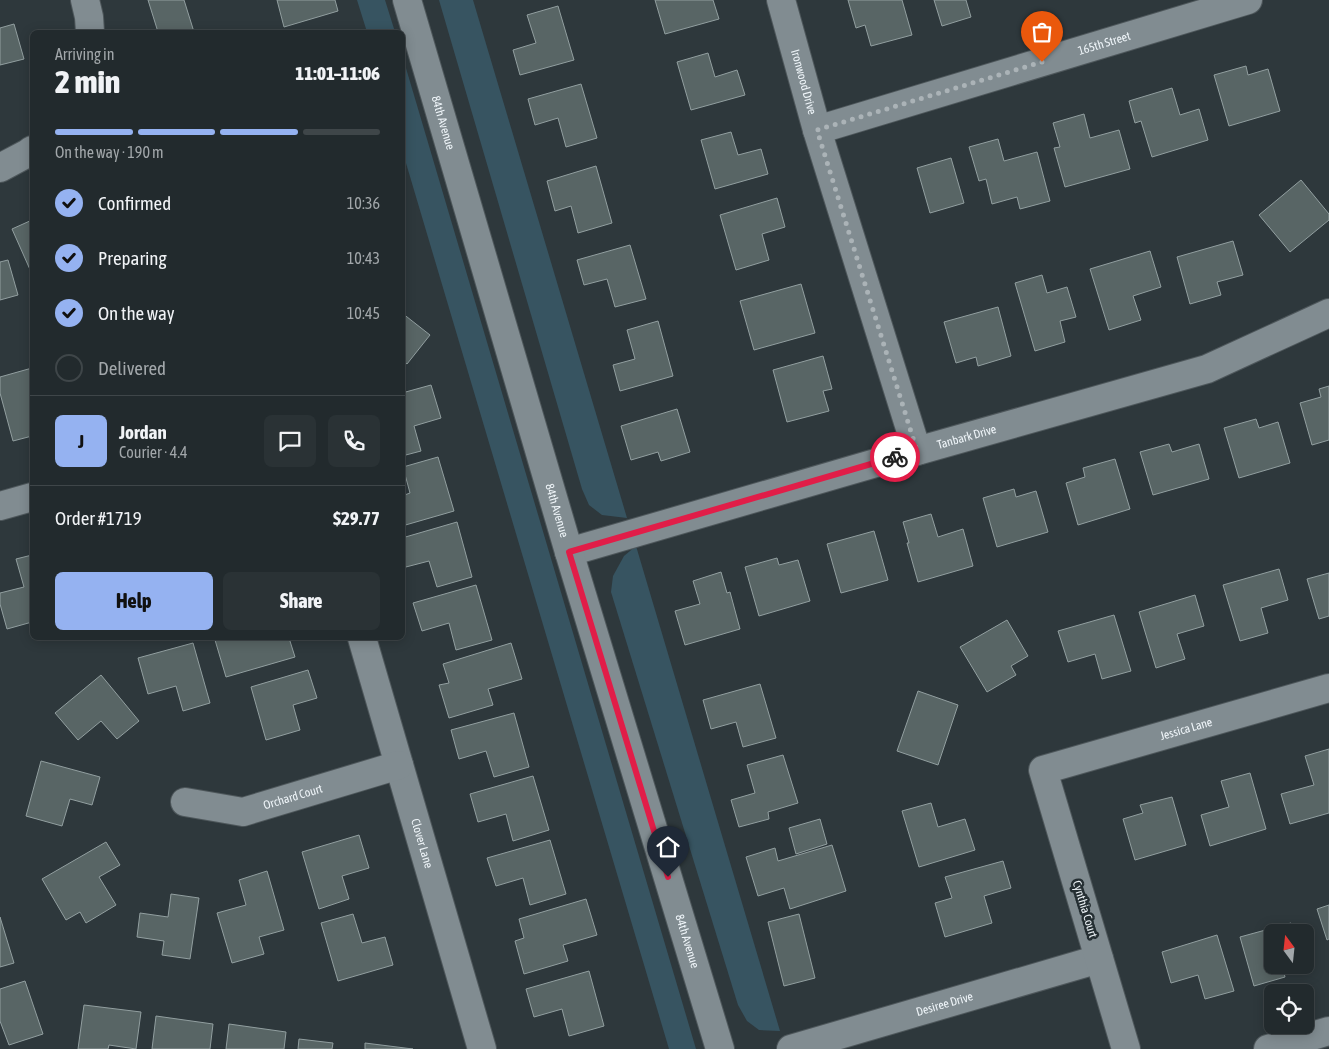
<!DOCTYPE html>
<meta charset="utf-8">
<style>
:root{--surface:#222a2d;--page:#2a3235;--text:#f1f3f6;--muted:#a2a7aa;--line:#3f4649;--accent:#95b2f1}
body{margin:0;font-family:"Asap Condensed",sans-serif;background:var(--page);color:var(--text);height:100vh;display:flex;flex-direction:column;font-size:19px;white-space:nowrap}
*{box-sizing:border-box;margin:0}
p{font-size:16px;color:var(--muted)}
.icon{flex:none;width:28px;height:28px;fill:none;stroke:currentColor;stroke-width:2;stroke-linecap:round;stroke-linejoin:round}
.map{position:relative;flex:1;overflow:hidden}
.panel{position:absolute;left:30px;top:30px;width:375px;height:610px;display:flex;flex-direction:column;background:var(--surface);border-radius:8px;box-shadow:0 2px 12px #0003,0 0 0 1px var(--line)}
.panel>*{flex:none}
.needle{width:32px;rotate:345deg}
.controls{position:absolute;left:1264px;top:924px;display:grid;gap:10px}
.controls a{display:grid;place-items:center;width:50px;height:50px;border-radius:8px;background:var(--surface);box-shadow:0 2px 12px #0003,0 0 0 1px var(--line);font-size:25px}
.pin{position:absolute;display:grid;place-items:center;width:42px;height:42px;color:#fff;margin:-51px -21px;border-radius:50% 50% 50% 0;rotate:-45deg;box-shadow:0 0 5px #0007}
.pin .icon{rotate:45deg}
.courier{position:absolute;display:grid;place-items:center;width:50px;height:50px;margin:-25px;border:4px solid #e11d48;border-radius:50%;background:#fff;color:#222;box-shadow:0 1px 6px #0007}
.head em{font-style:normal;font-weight:800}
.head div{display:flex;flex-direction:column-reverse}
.head{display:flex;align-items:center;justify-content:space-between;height:85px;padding:0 25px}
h1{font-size:32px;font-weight:800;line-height:38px}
.bar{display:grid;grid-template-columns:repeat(4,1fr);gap:8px 5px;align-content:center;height:60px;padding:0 25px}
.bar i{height:6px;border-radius:4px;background:var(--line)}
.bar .selected{background:var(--accent)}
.bar p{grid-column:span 4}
.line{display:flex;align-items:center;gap:12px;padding:0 25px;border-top:1px solid var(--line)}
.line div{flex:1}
.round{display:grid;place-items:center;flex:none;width:52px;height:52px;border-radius:8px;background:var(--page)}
ol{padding:0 25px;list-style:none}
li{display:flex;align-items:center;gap:15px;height:55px}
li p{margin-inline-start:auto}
li .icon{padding:5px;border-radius:50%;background:var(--accent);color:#111;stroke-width:4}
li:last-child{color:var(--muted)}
li i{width:28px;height:28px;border:2px solid var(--line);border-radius:50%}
.action{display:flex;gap:10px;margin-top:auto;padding:10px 25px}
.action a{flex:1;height:58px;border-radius:8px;background:var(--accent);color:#111;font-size:20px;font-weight:800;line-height:58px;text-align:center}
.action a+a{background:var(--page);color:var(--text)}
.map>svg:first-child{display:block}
</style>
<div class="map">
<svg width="1329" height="1049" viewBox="0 0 1329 1049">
<rect width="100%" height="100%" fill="#2e383c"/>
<g fill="#375461">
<polygon points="357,0 385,0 395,32 367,32"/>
<polygon points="439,0 473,0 627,518 602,515 589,505 582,489"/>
<polygon points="403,58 696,1049 669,1049 403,153"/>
<polygon points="636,546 780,1031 759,1030 747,1021 738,1005 611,592 613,576 624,556"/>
</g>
<g fill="#586565" stroke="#929fa0">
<polygon points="148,0 184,0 194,32 158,32"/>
<polygon points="277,0 335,0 338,11 284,27"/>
<polygon points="655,0 713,0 719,19 665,34"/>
<polygon points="848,0 902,0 912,35 871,46 865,25 856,28"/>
<polygon points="934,0 966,0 971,17 942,26"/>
<polygon points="558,6 574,60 520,75 513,50 536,43 527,15"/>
<polygon points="14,24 24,59 0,65 0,28"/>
<polygon points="708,53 715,77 737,70 745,95 691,110 677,62"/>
<polygon points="1246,66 1248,75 1268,69 1280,111 1229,126 1214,75"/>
<polygon points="581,84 597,138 566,147 558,118 535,125 528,99"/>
<polygon points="1172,88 1180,115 1199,109 1208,140 1152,157 1141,121 1135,123 1129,101"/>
<polygon points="1084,114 1090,138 1119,130 1130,169 1065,187 1054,148 1060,147 1053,123"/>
<polygon points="731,132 738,155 761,149 768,174 715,189 701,140"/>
<polygon points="998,139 1004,161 1037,152 1050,201 1020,209 1017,197 992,204 986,179 979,181 969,147"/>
<polygon points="951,158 964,203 930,213 917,168"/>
<polygon points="596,166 612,223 578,233 571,206 555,211 547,181"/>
<polygon points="1301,180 1329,214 1329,220 1290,252 1259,215"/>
<polygon points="777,198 785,227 762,234 769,260 736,270 720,215"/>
<polygon points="32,220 32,274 12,229"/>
<polygon points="1233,241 1243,275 1217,282 1221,295 1190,304 1177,257"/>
<polygon points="630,245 646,299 615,307 607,279 584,285 577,260"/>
<polygon points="1150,251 1161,287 1133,296 1141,320 1109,330 1090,269"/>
<polygon points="8,260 18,295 0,300 0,262"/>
<polygon points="1042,275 1047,293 1067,287 1076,317 1060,321 1065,342 1035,351 1015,283"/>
<polygon points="801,284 815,333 754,350 740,301"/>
<polygon points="998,307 1011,356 978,366 976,357 956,363 944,322"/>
<polygon points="402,313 430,335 407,364 402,360"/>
<polygon points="658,321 673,376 620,391 613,365 635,359 627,330"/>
<polygon points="823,356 832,389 823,391 829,411 787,422 773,370"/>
<polygon points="32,368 32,436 13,441 0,393 0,377"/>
<polygon points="431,385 441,418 414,426 421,451 402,456 402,393"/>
<polygon points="1329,386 1329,440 1312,445 1300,403 1321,397 1319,389"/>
<polygon points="677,409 690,452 661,461 658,452 631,460 621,426"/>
<polygon points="1256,419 1259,428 1278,422 1290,463 1239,478 1224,428"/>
<polygon points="1169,444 1172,452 1199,444 1209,479 1153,495 1140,452"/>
<polygon points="438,457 454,511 402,526 402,496 410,493 403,467"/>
<polygon points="1115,459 1130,509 1078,525 1066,483 1085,477 1083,468"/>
<polygon points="1014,489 1016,497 1036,491 1048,532 997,547 983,498"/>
<polygon points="931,514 938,537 963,529 973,566 918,582 907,543 909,543 903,522"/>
<polygon points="457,522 472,577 437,587 429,561 402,568 402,538"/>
<polygon points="874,531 888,580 841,593 827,544"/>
<polygon points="32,555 32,622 7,629 0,604 0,593 24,587 16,559"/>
<polygon points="777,558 779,565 798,560 810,601 759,616 745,567"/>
<polygon points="1279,569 1288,600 1261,608 1268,633 1240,641 1223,585"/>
<polygon points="721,572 727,593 730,592 740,629 685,645 675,611 700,604 693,581"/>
<polygon points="1329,573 1329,616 1319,619 1307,579"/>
<polygon points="476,585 492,640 456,650 449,623 422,631 413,603"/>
<polygon points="1195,595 1204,626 1177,634 1185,659 1156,668 1139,612"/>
<polygon points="1114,615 1131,671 1102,679 1095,654 1068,662 1058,631"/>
<polygon points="1007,620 1028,656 1011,666 1016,675 987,692 960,647"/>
<polygon points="224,638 289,638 295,657 226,677 215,640"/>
<polygon points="193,643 210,703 183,711 176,686 148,694 138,658"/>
<polygon points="511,643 522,679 488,689 493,705 449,718 439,685 449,683 443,664"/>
<polygon points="308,670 317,698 293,705 300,730 266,740 251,687"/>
<polygon points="101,675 139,721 117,739 101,721 78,740 55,713"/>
<polygon points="760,684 776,738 743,747 736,722 711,729 703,700"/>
<polygon points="918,691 958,705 938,765 897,751"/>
<polygon points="514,713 529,767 494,777 486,751 459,759 451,730"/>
<polygon points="1329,749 1329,813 1290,824 1281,794 1314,785 1305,756"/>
<polygon points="783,755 798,803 768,812 769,819 739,827 731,800 755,793 747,765"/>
<polygon points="41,761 100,777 92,805 70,799 62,826 26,816"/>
<polygon points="1250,773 1266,829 1210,846 1201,815 1229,807 1221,781"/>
<polygon points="533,776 549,830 513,841 506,814 478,822 470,794"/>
<polygon points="1172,797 1186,845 1135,860 1123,819 1143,813 1140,805"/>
<polygon points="931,803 938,827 965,819 975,850 919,867 902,811"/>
<polygon points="820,819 827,844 796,854 789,828"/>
<polygon points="359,835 369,868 342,876 349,899 319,909 302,852"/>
<polygon points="550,840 566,894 530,905 523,878 496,886 487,858"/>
<polygon points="106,842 120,865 99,877 116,905 86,923 80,912 66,920 42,879"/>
<polygon points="832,845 846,891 790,909 784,888 758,896 746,857 775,848 778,861"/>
<polygon points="1003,861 1011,888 984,896 992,923 945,937 935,903 952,898 945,877"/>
<polygon points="267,871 284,930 259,937 264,954 232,963 217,913 246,905 239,880"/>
<polygon points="171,894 199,898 190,959 162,955 164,941 137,937 140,913 168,917"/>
<polygon points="586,899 597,935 563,945 568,961 524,974 515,941 524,938 519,919"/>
<polygon points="1329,905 1329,939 1327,940 1317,909"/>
<polygon points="353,914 362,943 385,937 393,965 338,981 321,923"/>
<polygon points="799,914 815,978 784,986 768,922"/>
<polygon points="0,917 14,963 0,967"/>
<polygon points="1291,923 1294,932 1272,932 1272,965 1297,965 1283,969 1285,977 1254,986 1240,937"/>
<polygon points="1217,935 1234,991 1205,999 1198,975 1171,983 1162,952"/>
<polygon points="589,971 604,1026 569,1036 562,1009 534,1017 526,989"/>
<polygon points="25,981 43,1034 9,1045 0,1021 0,989"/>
<polygon points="84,1005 141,1012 136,1049 109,1045 108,1049 78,1049"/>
<polygon points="156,1016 213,1024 210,1049 152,1049"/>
<polygon points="229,1024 286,1032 284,1049 226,1049"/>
<polygon points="299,1039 333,1043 332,1049 298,1049"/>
<polygon points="365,1043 413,1049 365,1049"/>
</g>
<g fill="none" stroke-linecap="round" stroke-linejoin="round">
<defs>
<g id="minor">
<polyline points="85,0 89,17 90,32"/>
<path id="s1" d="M781,0L817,130L917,451"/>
<path id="s2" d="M817,130L1248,0"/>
<polyline points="0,168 28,153 32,150"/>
<polyline points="0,506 32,497"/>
<path id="s3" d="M569,552L917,451L1207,369L1329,313"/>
<path id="s4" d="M362,638L482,1049"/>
<path id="s5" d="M185,802L243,812L399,765"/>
<path id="s6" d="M791,1049L1099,959"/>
<path id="s7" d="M1126,1049L1043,770L1329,688"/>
<polyline points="1268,1049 1329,1031"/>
</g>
<g id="tertiary">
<path id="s8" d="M407,0L569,552L720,1049"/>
</g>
</defs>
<use href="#minor" stroke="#4e575b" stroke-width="30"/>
<use href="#tertiary" stroke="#4e575b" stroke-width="30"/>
<use href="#minor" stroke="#818c91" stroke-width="28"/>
<use href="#tertiary" stroke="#818c91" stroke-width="28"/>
</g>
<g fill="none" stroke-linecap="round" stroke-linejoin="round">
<polyline stroke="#abb3b7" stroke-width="5" stroke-dasharray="0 9" points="895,457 917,451 817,130 1042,62"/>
<polyline stroke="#e11d48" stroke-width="6" points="668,877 569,552 895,457"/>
</g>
<g text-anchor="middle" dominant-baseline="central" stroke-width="5" stroke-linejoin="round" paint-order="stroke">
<g font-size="12" fill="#eff5f9" stroke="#242e32">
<text stroke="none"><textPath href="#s2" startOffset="300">165th Street</textPath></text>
<text stroke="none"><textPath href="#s1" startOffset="85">Ironwood Drive</textPath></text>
<text stroke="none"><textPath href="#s8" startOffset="128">84th Avenue</textPath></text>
<text stroke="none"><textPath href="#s3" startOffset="414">Tanbark Drive</textPath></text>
<text stroke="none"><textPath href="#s8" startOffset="532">84th Avenue</textPath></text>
<text stroke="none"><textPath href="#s7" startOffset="440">Jessica Lane</textPath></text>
<text stroke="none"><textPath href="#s5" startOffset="111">Orchard Court</textPath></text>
<text stroke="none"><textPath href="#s4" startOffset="214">Clover Lane</textPath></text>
<text transform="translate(1085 909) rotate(73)">Cynthia Court</text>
<text stroke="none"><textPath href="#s8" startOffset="982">84th Avenue</textPath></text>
<text stroke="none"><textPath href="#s6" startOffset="160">Desiree Drive</textPath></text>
</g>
</g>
</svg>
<div class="controls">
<a><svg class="needle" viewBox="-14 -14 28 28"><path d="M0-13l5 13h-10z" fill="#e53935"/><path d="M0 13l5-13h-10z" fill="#a2a7aa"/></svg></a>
<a><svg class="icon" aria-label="locate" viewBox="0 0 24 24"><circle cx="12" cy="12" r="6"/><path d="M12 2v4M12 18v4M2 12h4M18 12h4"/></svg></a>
</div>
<div class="pin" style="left:1042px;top:62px;background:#ea580c"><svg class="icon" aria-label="bag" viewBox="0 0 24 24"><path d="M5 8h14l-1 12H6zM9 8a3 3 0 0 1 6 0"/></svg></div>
<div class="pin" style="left:668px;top:877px;background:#1f2937"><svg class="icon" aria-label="home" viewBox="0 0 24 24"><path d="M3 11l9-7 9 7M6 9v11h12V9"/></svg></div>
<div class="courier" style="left:895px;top:457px"><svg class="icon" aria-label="bike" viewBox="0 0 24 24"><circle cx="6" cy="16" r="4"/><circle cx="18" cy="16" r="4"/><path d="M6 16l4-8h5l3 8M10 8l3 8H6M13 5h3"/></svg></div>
<section class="panel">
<div class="head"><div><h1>2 min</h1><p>Arriving in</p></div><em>11:01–11:06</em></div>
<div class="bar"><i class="selected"></i><i class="selected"></i><i class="selected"></i><i></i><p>On the way · 190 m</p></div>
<ol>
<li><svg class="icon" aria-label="check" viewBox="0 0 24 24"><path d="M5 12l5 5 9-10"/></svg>Confirmed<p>10:36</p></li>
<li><svg class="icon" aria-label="check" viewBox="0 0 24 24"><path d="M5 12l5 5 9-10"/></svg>Preparing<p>10:43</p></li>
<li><svg class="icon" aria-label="check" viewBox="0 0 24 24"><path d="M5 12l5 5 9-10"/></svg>On the way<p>10:45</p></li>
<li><i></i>Delivered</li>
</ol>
<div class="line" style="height:90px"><b class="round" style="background:var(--accent);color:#111">J</b><div><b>Jordan</b><p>Courier · 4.4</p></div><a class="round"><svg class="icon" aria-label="chat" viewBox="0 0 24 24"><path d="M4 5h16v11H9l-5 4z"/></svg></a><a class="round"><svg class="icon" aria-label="phone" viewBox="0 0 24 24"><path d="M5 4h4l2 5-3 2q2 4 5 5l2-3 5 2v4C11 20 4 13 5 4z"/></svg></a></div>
<div class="line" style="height:65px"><div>Order #1719</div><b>$29.77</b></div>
<div class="action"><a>Help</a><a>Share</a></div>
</section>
</div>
